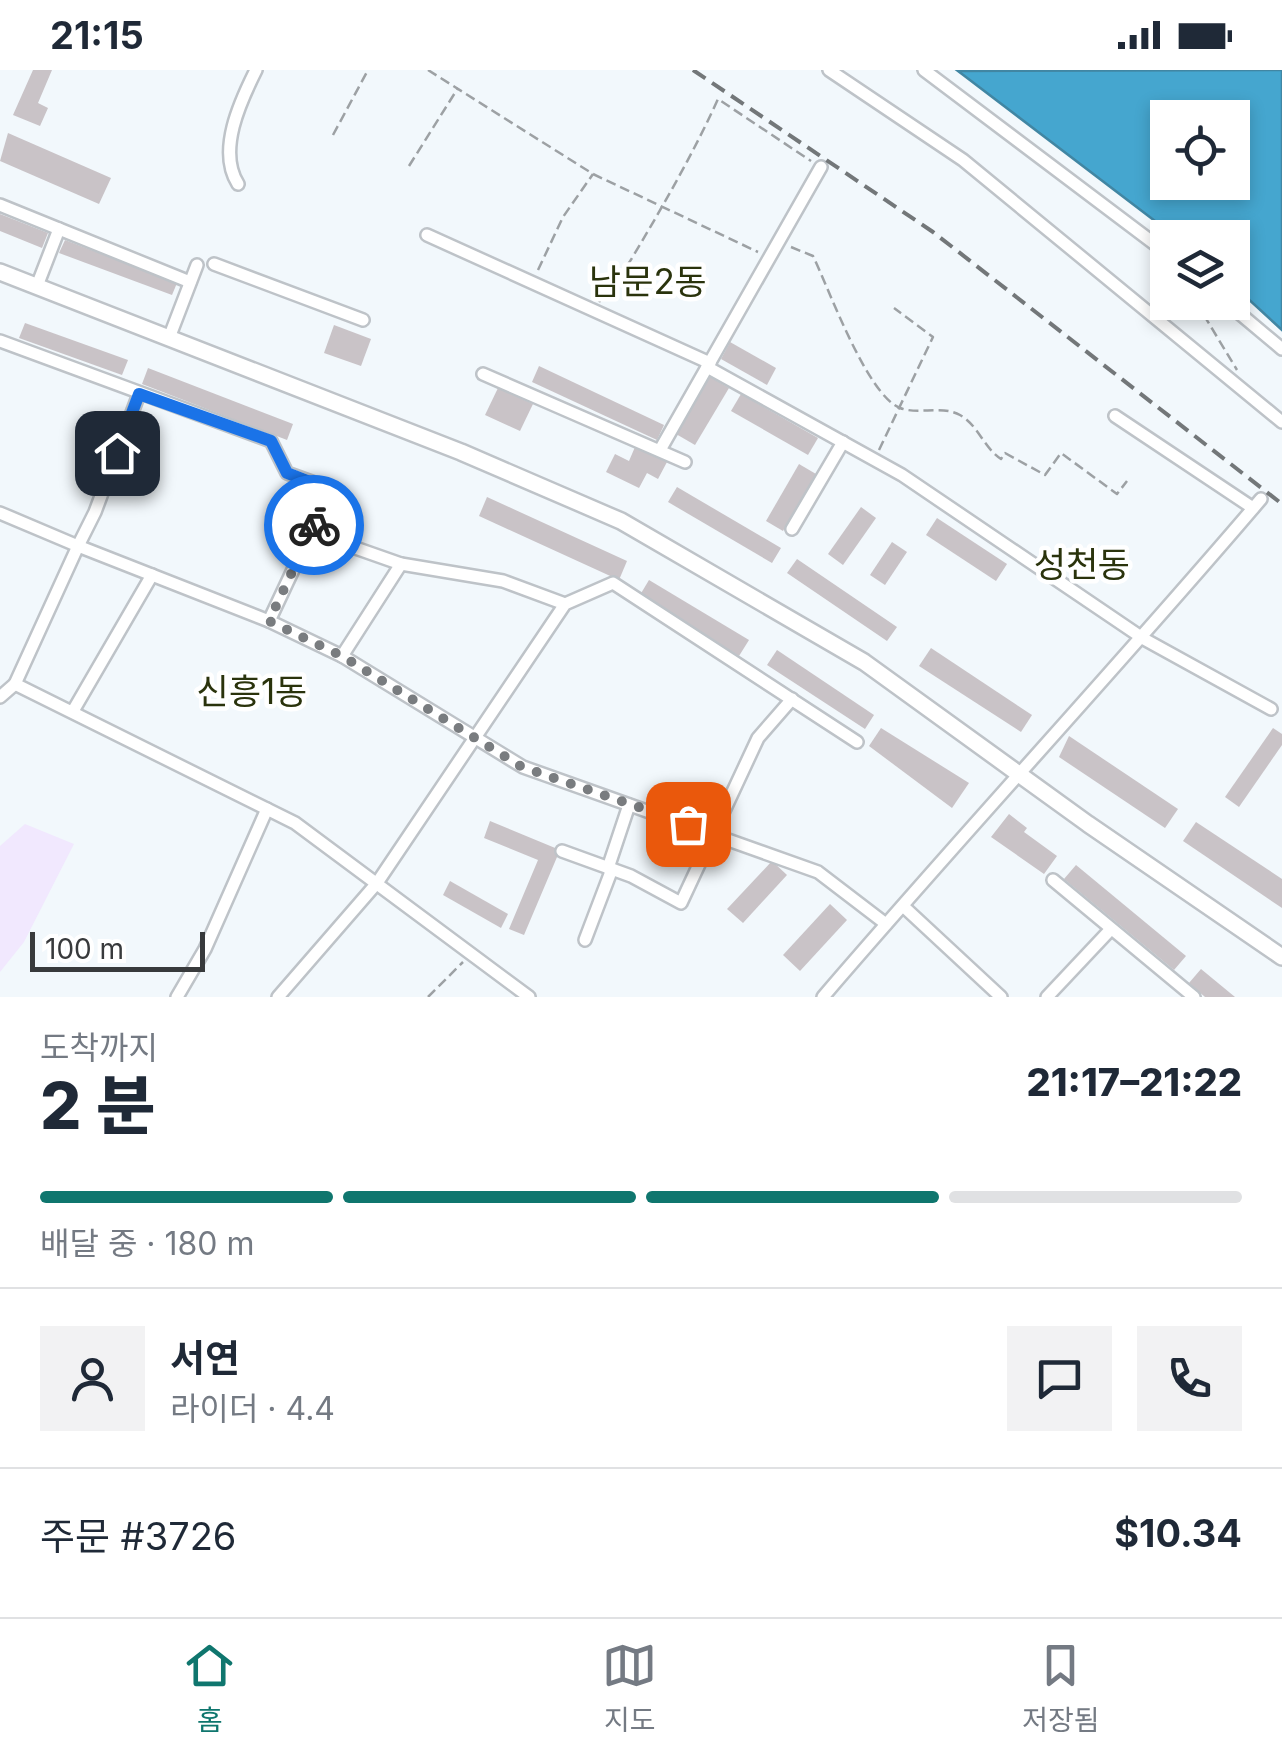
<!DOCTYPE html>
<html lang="ko">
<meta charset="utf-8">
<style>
:root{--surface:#fff;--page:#f2f2f3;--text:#1f2937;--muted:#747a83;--line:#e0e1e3;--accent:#0f766e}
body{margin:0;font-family:Inter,"Noto Sans KR",sans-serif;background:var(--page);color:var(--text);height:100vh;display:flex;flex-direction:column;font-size:38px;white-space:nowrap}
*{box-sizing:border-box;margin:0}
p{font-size:32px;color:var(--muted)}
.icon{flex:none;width:55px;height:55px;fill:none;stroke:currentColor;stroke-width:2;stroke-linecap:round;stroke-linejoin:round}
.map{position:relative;height:927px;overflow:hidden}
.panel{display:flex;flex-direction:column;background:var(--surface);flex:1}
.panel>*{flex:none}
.fabs{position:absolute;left:1150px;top:30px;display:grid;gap:20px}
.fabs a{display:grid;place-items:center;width:100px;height:100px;border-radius:0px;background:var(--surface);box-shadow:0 5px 15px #0003;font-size:50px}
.scale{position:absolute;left:30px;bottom:25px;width:175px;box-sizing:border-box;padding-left:10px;border:5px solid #383a3c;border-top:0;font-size:28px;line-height:35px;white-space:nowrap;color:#383a3c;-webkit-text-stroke:8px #fff;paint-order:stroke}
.pin{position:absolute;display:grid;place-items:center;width:85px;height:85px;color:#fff;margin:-42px;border-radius:20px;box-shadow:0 5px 15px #0006}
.courier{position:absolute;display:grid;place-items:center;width:100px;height:100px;margin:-50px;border:8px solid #1a73e8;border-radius:50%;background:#fff;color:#222;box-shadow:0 2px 12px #0007}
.headline em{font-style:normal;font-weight:800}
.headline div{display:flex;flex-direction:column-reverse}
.headline{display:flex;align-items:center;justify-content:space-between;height:170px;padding:0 40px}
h1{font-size:65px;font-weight:800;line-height:75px}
.bar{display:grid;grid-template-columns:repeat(4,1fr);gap:15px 10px;align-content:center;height:120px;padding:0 40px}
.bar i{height:12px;border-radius:8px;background:var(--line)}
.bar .selected{background:var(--accent)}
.bar p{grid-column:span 4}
.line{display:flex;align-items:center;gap:25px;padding:0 40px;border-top:2px solid var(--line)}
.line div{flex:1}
.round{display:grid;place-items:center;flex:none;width:105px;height:105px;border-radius:0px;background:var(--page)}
.status{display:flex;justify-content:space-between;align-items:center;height:70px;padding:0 50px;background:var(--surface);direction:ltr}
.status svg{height:28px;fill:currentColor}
.tab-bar{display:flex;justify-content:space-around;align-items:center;height:140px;border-top:2px solid var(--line);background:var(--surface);font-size:28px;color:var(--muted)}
.tab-bar a{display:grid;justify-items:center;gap:5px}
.tab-bar .selected{color:var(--accent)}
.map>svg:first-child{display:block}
</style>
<div class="status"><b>21:15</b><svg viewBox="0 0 49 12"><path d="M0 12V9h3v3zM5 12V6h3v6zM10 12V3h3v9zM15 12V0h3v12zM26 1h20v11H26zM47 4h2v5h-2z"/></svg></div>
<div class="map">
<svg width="1282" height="927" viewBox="0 0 1282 927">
<rect width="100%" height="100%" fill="#f2f8fc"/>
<polygon fill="#f1e8fe" points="25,754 74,774 24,872 0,902 0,776"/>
<path fill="#45a6cf" stroke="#4186a3" stroke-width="2.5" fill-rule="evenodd" d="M1282,0V260L1233,215L1232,168L1176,167L958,1ZM1168,48H1232V112H1168Z"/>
<g fill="#c9c3c7">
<polygon points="33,0 52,0 38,33 48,38 40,56 13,45"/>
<polygon points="8,63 111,108 99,134 0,91"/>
<polygon points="0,144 48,163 42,178 0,161"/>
<polygon points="65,170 177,213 172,225 59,183"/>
<polygon points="25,253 128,290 122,305 19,268"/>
<polygon points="334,255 371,269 361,296 324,283"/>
<polygon points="730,272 776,298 767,315 721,289"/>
<polygon points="539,296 664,355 657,370 532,312"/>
<polygon points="148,298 293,354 287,370 142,314"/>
<polygon points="710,307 729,318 695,375 676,364"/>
<polygon points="498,318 533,334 520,361 485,345"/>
<polygon points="741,324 818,368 808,385 731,341"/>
<polygon points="635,377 667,392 658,409 647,403 639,418 606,402 615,384 629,391"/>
<polygon points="799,394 816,404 783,461 766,451"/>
<polygon points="677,417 781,478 772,493 668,432"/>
<polygon points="487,427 627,491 619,510 479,446"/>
<polygon points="861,437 876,448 843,495 828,484"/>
<polygon points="937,448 1007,494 996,511 926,465"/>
<polygon points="892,472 907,482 885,515 870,505"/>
<polygon points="797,489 897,557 887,571 787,503"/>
<polygon points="649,510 749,570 739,586 640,525"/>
<polygon points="931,578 1032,645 1021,662 919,596"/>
<polygon points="777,580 874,645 865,659 767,595"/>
<polygon points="881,658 969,713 952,738 869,676"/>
<polygon points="1273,658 1282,664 1282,675 1239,737 1225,727"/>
<polygon points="1069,666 1178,739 1165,758 1059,687"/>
<polygon points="1009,744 1027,758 1024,762 1057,786 1044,804 991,767"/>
<polygon points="490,751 560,780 524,865 509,859 538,790 484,768"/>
<polygon points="1196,752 1282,809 1282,838 1183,771"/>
<polygon points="772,791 787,805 743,853 727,839"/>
<polygon points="1076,795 1186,886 1174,900 1064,809"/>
<polygon points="450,811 508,844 501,858 443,825"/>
<polygon points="830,834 847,850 800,901 783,885"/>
<polygon points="1201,899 1235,927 1205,927 1189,913"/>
</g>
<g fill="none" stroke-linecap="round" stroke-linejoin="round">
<defs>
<g id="minor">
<polyline points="829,0 963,90 1282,352"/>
<polyline points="924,0 1168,184"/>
<path d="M238,114C217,81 240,32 256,0"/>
<polyline points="0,135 190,212"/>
<polyline points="427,165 710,293"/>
<polyline points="214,194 363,250"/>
<polyline points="37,216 59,159"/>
<polyline points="1226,232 1282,279"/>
<polyline points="169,268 197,195"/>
<polyline points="0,271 271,371 287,403 331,419 269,551"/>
<polyline points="707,297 902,405 1144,569 1271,639"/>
<polyline points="483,304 685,392"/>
<polyline points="1115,346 1253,438"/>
<polyline points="660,380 821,97"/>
<polyline points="0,443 78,476 95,442 139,324"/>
<polyline points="792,459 843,372"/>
<polyline points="310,462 401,494 503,511 565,534"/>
<polyline points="342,586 401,494"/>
<polyline points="0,627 15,614"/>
<polyline points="73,641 152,505"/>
<polyline points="562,781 631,806 681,833 758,668 792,629"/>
<polyline points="608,798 629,735"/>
<polyline points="1053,810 1194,927"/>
<polyline points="903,836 1001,927"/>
<polyline points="585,870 612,799"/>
<polyline points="177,927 205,879 267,739"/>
<polyline points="278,927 377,813 565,534 613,513 857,672"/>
<polyline points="529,927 295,753 15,614 78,476 269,551 342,586 523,697 818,802 886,854"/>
<path d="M823,927C967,759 1118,597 1261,429"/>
<polyline points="1047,927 1111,859"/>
</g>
<polyline id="major" points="0,202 461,382 621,451 864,592 1088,754 1282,887"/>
</defs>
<use href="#minor" stroke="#bec3c8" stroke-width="16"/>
<use href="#major" stroke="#bec3c8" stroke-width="20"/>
<g stroke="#9da1a4" stroke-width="2.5" stroke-dasharray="10 5" stroke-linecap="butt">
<polyline points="428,0 593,104 758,182"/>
<polyline points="333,65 368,0"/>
<polyline points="409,96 458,18"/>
<path d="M791,177L813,186C829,219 867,325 900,338C918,345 942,335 960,345C978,355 984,378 1001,389L1005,383L1045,405L1061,383L1117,424L1127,411"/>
<polyline points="538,200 563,147 593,104"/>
<path d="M599,232C609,216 623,203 632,188C663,136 693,84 718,29L811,91"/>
<polyline points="1196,232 1237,300"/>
<polyline points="879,380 933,267 894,238"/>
<polyline points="428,927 463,892"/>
</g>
<use href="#minor" stroke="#fff" stroke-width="11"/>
<use href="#major" stroke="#fff" stroke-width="15"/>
<polyline stroke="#737779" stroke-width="4" stroke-dasharray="15 8" stroke-linecap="butt" points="693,0 933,162 1282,434"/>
</g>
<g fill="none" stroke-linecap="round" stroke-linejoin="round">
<polyline stroke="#797c7f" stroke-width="10" stroke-dasharray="0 18" points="314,455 269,551 342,586 522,697 688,754"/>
<polyline stroke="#1a73e8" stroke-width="12" points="117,383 139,324 271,371 287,403 331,420 314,455"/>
</g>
<g text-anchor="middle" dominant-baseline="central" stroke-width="9" stroke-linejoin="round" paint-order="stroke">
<g font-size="35" fill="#2a330c" stroke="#fff">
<text x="648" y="211">남문2동</text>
<text x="1082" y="494">성천동</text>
<text x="252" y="621">신흥1동</text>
</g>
</g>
</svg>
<div class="fabs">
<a><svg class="icon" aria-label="locate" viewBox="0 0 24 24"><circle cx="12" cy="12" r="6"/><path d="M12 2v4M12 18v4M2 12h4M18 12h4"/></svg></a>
<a><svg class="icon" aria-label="layers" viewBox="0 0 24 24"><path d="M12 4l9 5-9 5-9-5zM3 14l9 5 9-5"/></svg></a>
</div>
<div class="scale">100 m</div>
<div class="pin" style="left:688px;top:754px;background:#ea580c"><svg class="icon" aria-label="bag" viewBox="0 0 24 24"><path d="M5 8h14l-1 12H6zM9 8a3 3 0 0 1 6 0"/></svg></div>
<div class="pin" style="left:117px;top:383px;background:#1f2937"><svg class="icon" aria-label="home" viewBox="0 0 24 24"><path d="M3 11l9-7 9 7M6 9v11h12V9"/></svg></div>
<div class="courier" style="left:314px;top:455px"><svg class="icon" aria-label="bike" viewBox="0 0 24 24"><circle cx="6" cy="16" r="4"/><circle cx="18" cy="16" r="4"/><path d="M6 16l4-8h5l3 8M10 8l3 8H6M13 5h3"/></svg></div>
</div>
<section class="panel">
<div class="headline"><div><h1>2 분</h1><p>도착까지</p></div><em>21:17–21:22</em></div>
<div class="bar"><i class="selected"></i><i class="selected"></i><i class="selected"></i><i></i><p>배달 중 · 180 m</p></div>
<div class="line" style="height:180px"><a class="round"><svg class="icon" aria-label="person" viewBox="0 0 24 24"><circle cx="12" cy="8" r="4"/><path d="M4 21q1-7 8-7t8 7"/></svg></a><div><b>서연</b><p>라이더 · 4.4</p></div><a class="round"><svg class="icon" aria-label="chat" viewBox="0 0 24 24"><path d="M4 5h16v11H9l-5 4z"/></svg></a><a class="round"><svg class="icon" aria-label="phone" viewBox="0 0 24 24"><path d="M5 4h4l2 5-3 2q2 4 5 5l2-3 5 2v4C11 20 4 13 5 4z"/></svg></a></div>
<div class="line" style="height:130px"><div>주문 #3726</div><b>$10.34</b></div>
</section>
<nav class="tab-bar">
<a class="selected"><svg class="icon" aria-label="home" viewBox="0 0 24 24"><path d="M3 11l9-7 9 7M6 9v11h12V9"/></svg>홈</a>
<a><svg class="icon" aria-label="map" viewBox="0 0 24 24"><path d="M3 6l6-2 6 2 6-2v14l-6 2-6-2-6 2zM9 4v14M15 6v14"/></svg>지도</a>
<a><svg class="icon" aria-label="saved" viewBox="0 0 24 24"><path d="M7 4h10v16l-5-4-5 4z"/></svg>저장됨</a>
</nav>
